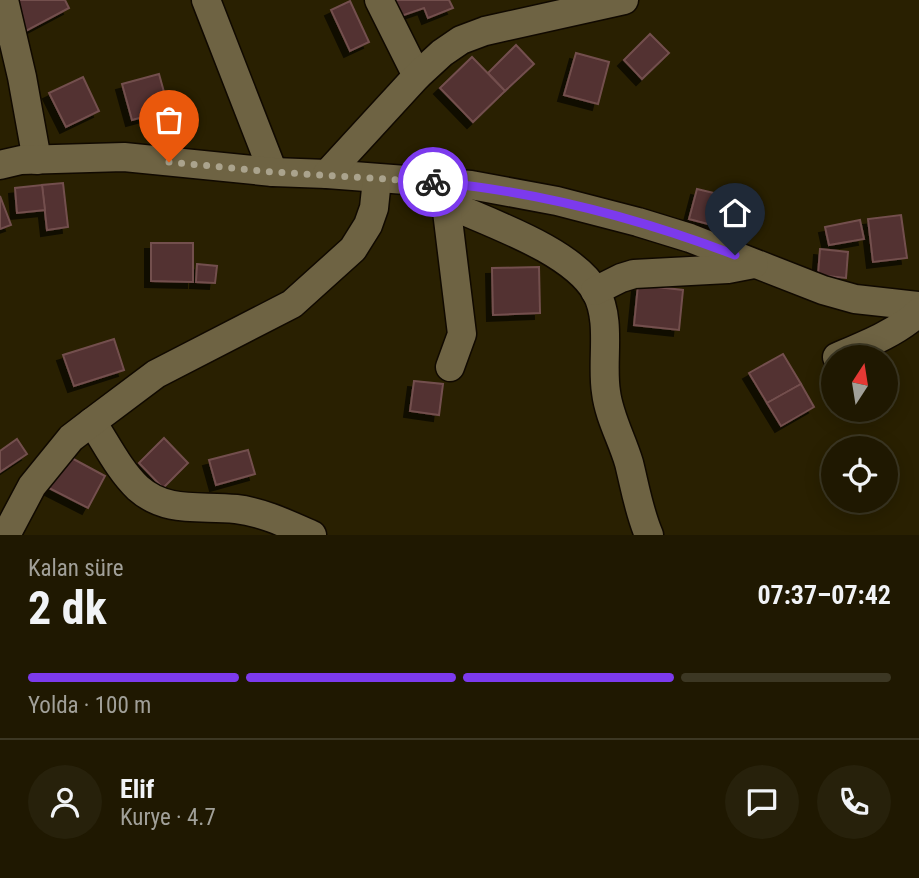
<!DOCTYPE html>
<html lang="tr">
<meta charset="utf-8">
<style>
:root{--surface:#1f1801;--page:#27210b;--text:#f1f3f6;--muted:#a1a099;--line:#3c3723;--accent:#7c3aed}
body{margin:0;font-family:"Roboto Condensed",sans-serif;background:var(--page);color:var(--text);height:100vh;display:flex;flex-direction:column;font-size:26px;white-space:nowrap}
*{box-sizing:border-box;margin:0}
p{font-size:23px;color:var(--muted)}
.icon{flex:none;width:38px;height:38px;fill:none;stroke:currentColor;stroke-width:2;stroke-linecap:round;stroke-linejoin:round}
.map{position:relative;height:535px;overflow:hidden}
.drawer{display:flex;flex-direction:column;background:var(--surface);flex:1}
.drawer>*{flex:none}
.needle{width:46px;rotate:12deg}
.tools{position:absolute;left:821px;top:345px;display:grid;gap:14px}
.tools a{display:grid;place-items:center;width:77px;height:77px;border-radius:50%;background:var(--surface);box-shadow:0 4px 18px #0003,0 0 0 2px var(--line);font-size:35px}
.pin{position:absolute;display:grid;place-items:center;width:60px;height:60px;color:#fff;margin:-72px -30px;border-radius:50% 50% 50% 0;rotate:-45deg;box-shadow:0 0 7px #0007}
.pin .icon{rotate:45deg}
.courier{position:absolute;display:grid;place-items:center;width:70px;height:70px;margin:-35px;border:5px solid #7c3aed;border-radius:50%;background:#fff;color:#222;box-shadow:0 2px 9px #0007}
.head em{font-style:normal;font-weight:700}
.head div{display:flex;flex-direction:column-reverse}
.head{display:flex;align-items:center;justify-content:space-between;height:119px;padding:0 28px}
h1{font-size:46px;font-weight:700;line-height:52px}
.bar{display:grid;grid-template-columns:repeat(4,1fr);gap:10px 7px;align-content:center;height:84px;padding:0 28px}
.bar i{height:9px;border-radius:5px;background:var(--line)}
.bar .selected{background:var(--accent)}
.bar p{grid-column:span 4}
.line{display:flex;align-items:center;gap:18px;padding:0 28px;border-top:2px solid var(--line)}
.line div{flex:1}
.round{display:grid;place-items:center;flex:none;width:74px;height:74px;border-radius:37px;background:var(--page)}
.map>svg:first-child{display:block}
</style>
<div class="map">
<svg width="919" height="535" viewBox="0 0 919 535">
<defs>
<filter id="shadow"><feDropShadow dx="-6" dy="6" stdDeviation="0" flood-color="#0009"/></filter>
</defs>
<rect width="100%" height="100%" fill="#292001"/>
<g fill="#523030" stroke="#734f4e" stroke-width="2" filter="url(#shadow)">
<polygon points="6,0 65,0 69,8 24,32"/>
<polygon points="395,0 449,0 453,8 428,18 424,8 401,16"/>
<polygon points="350,1 369,42 350,51 331,10"/>
<polygon points="650,34 669,53 642,79 624,60"/>
<polygon points="516,45 534,64 505,91 488,73"/>
<polygon points="576,53 609,62 598,104 564,95"/>
<polygon points="472,57 505,91 473,122 440,88"/>
<polygon points="159,74 169,110 132,120 122,84"/>
<polygon points="83,77 99,111 66,127 49,93"/>
<polygon points="63,183 68,227 47,230 42,185"/>
<polygon points="42,185 45,210 17,213 15,188"/>
<polygon points="697,189 743,200 735,231 689,219"/>
<polygon points="0,196 11,225 0,229"/>
<polygon points="901,215 907,258 873,262 868,219"/>
<polygon points="860,220 864,239 829,245 825,227"/>
<polygon points="151,243 193,243 193,282 151,281"/>
<polygon points="820,249 848,252 846,278 818,275"/>
<polygon points="197,264 217,266 215,283 196,282"/>
<polygon points="539,267 540,313 493,315 492,268"/>
<polygon points="638,285 683,290 679,330 634,325"/>
<polygon points="114,339 124,370 74,386 63,355"/>
<polygon points="783,354 801,384 767,403 749,373"/>
<polygon points="414,381 443,384 439,415 410,411"/>
<polygon points="801,384 814,407 781,426 767,403"/>
<polygon points="164,438 188,463 163,488 139,463"/>
<polygon points="17,439 27,454 0,472 0,451"/>
<polygon points="248,450 255,474 216,485 209,460"/>
<polygon points="66,455 105,476 88,508 49,488"/>
</g>
<g fill="none" stroke-linecap="round" stroke-linejoin="round">
<defs>
<g id="minor">
<polyline points="4,0 22,77 37,160"/>
<polyline points="206,0 273,172"/>
<polyline points="379,0 417,76"/>
<polyline points="0,165 21,160 124,157 273,172 327,174 471,185 557,201 638,222 690,238 823,290 855,299 919,306"/>
<polyline points="327,174 417,76 442,53 461,40 485,31 624,0"/>
<path d="M430,181L438,195L446,203C489,223 572,250 596,292C612,321 601,361 606,392C609,417 622,439 629,463C635,487 639,512 649,535"/>
<polyline points="446,203 462,334 450,367"/>
<polyline points="595,291 621,278 634,274 728,269 754,264"/>
<path d="M837,357C865,345 896,333 919,312"/>
<path d="M92,422C106,443 119,470 138,488C167,514 201,505 236,509C262,512 287,524 312,535"/>
<polyline points="6,535 32,486 71,438 92,422 156,374 292,304 353,249 368,225 374,208 377,179"/>
</g>
</defs>
<use href="#minor" stroke="#100900" stroke-width="31"/>
<use href="#minor" stroke="#6e6343" stroke-width="28"/>
</g>
<g fill="none" stroke-linecap="round" stroke-linejoin="round">
<polyline stroke="#aaa38d" stroke-width="7" stroke-dasharray="0 12.6" points="169,162 273,172 433,182"/>
<path stroke="#7c3aed" stroke-width="9" d="M433,182C536,191 638,218 735,255"/>
</g>
</svg>
<div class="tools">
<a><svg class="needle" viewBox="-14 -14 28 28"><path d="M0-13l5 13h-10z" fill="#e53935"/><path d="M0 13l5-13h-10z" fill="#a1a099"/></svg></a>
<a><svg class="icon" aria-label="locate" viewBox="0 0 24 24"><circle cx="12" cy="12" r="6"/><path d="M12 2v4M12 18v4M2 12h4M18 12h4"/></svg></a>
</div>
<div class="pin" style="left:169px;top:162px;background:#ea580c"><svg class="icon" aria-label="bag" viewBox="0 0 24 24"><path d="M5 8h14l-1 12H6zM9 8a3 3 0 0 1 6 0"/></svg></div>
<div class="pin" style="left:735px;top:255px;background:#1f2937"><svg class="icon" aria-label="home" viewBox="0 0 24 24"><path d="M3 11l9-7 9 7M6 9v11h12V9"/></svg></div>
<div class="courier" style="left:433px;top:182px"><svg class="icon" aria-label="bike" viewBox="0 0 24 24"><circle cx="6" cy="16" r="4"/><circle cx="18" cy="16" r="4"/><path d="M6 16l4-8h5l3 8M10 8l3 8H6M13 5h3"/></svg></div>
</div>
<section class="drawer">
<div class="head"><div><h1>2 dk</h1><p>Kalan süre</p></div><em>07:37–07:42</em></div>
<div class="bar"><i class="selected"></i><i class="selected"></i><i class="selected"></i><i></i><p>Yolda · 100 m</p></div>
<div class="line" style="height:126px"><a class="round"><svg class="icon" aria-label="person" viewBox="0 0 24 24"><circle cx="12" cy="8" r="4"/><path d="M4 21q1-7 8-7t8 7"/></svg></a><div><b>Elif</b><p>Kurye · 4.7</p></div><a class="round"><svg class="icon" aria-label="chat" viewBox="0 0 24 24"><path d="M4 5h16v11H9l-5 4z"/></svg></a><a class="round"><svg class="icon" aria-label="phone" viewBox="0 0 24 24"><path d="M5 4h4l2 5-3 2q2 4 5 5l2-3 5 2v4C11 20 4 13 5 4z"/></svg></a></div>
</section>
